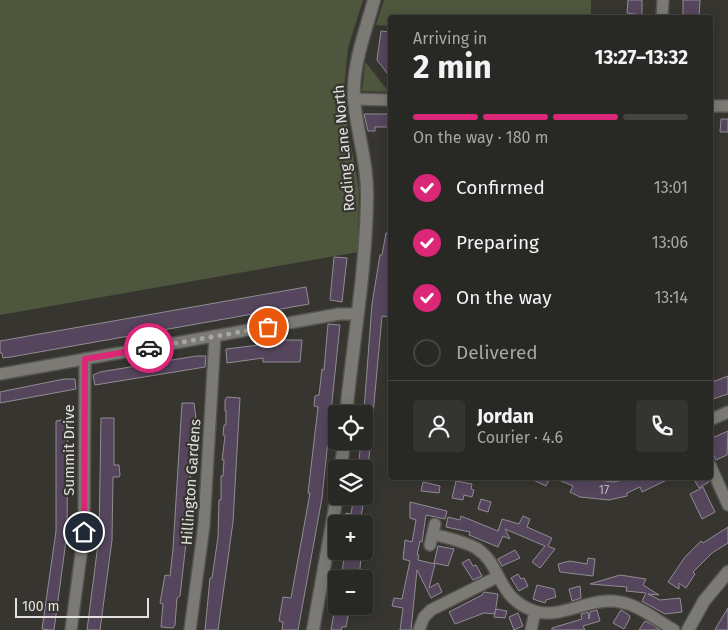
<!DOCTYPE html>
<meta charset="utf-8">
<style>
:root{--surface:#282824;--page:#343431;--text:#f1f3f6;--muted:#a5a6a6;--line:#444441;--accent:#db2777}
body{margin:0;font-family:"Fira Sans",sans-serif;background:var(--page);color:var(--text);height:100vh;display:flex;flex-direction:column;font-size:19px;white-space:nowrap}
*{box-sizing:border-box;margin:0}
p{font-size:16px;color:var(--muted)}
.icon{flex:none;width:28px;height:28px;fill:none;stroke:currentColor;stroke-width:2;stroke-linecap:round;stroke-linejoin:round}
.map{position:relative;flex:1;overflow:hidden}
.drawer{position:absolute;left:388px;top:15px;width:325px;height:465px;display:flex;flex-direction:column;background:var(--surface);border-radius:5px;box-shadow:0 2px 12px #0003,0 0 0 1px var(--line)}
.drawer>*{flex:none}
.tools{position:absolute;left:328px;top:405px;display:grid;gap:10px}
.tools a{display:grid;place-items:center;width:45px;height:45px;border-radius:5px;background:var(--surface);box-shadow:0 2px 12px #0003,0 0 0 1px var(--line);font-size:25px}
.scale{position:absolute;left:15px;bottom:12px;width:134px;box-sizing:border-box;padding-left:5px;border:2px solid #e2e1de;border-top:0;font-size:14px;line-height:18px;white-space:nowrap;color:#e2e1de;-webkit-text-stroke:4px #363530;paint-order:stroke}
.pin{position:absolute;display:grid;place-items:center;width:42px;height:42px;color:#fff;margin:-21px;border:2px solid #fff;border-radius:50%;box-shadow:0 1px 5px #0007}
.courier{position:absolute;display:grid;place-items:center;width:50px;height:50px;margin:-25px;border:4px solid #db2777;border-radius:50%;background:#fff;color:#222;box-shadow:0 1px 6px #0007}
.overview em{font-style:normal;font-weight:700}
.overview div{display:flex;flex-direction:column-reverse}
.overview{display:flex;align-items:center;justify-content:space-between;height:85px;padding:0 25px}
h1{font-size:32px;font-weight:700;line-height:38px}
.bar{display:grid;grid-template-columns:repeat(4,1fr);gap:8px 5px;align-content:center;height:60px;padding:0 25px}
.bar i{height:6px;border-radius:4px;background:var(--line)}
.bar .selected{background:var(--accent)}
.bar p{grid-column:span 4}
.line{display:flex;align-items:center;gap:12px;padding:0 25px;border-top:1px solid var(--line)}
.line div{flex:1}
.round{display:grid;place-items:center;flex:none;width:52px;height:52px;border-radius:5px;background:var(--page)}
ol{padding:0 25px;list-style:none}
li{display:flex;align-items:center;gap:15px;height:55px}
li p{margin-inline-start:auto}
li .icon{padding:5px;border-radius:50%;background:var(--accent);color:#fff;stroke-width:4}
li:last-child{color:var(--muted)}
li i{width:28px;height:28px;border:2px solid var(--line);border-radius:50%}
.map>svg:first-child{display:block}
</style>
<div class="map">
<svg width="728" height="630" viewBox="0 0 728 630">
<rect width="100%" height="100%" fill="#363530"/>
<g fill="#4e563d">
<polygon points="0,0 363,0 348,48 343,100 359,189 358,252 0,315"/>
<polygon points="384,0 591,0 591,17 390,18 390,26 376,25"/>
<polygon points="365,63 366,63 389,92 362,91"/>
</g>
<g fill="#55465e" stroke="#908d92">
<polygon points="628,0 642,0 642,15 627,13"/>
<polygon points="683,0 700,0 699,18 683,18"/>
<polygon points="381,31 390,32 390,77 377,60"/>
<polygon points="364,114 390,114 390,127 375,127 375,131 368,131"/>
<polygon points="721,119 728,119 728,132 720,132"/>
<polygon points="386,233 390,233 390,317 382,316 368,469 358,469 361,441 364,441 364,410 372,304 380,255 382,255"/>
<polygon points="334,257 347,258 342,302 330,300"/>
<polygon points="306,287 309,304 11,357 3,358 2,353 0,353 0,341"/>
<polygon points="328,324 340,325 322,498 298,630 282,630 283,622 279,621 283,597 291,598 310,493 308,493 318,407 314,406 315,396 319,395 322,369 324,370"/>
<polygon points="276,340 302,340 300,362 263,362 263,358 227,363 226,349 276,343"/>
<polygon points="196,356 206,356 205,367 95,385 93,375 100,372"/>
<polygon points="728,376 728,394 710,400 710,383"/>
<polygon points="64,379 75,379 76,389 0,403 0,392"/>
<polygon points="227,397 240,398 233,522 218,630 205,630 210,578 212,578 218,537 219,500 221,500 221,476 223,476 224,460 222,460 225,436 223,435 224,425 226,425 226,411 225,411 225,400"/>
<polygon points="182,403 194,403 196,418 194,418 193,467 191,466 188,543 186,543 180,596 177,598 175,625 173,628 161,627 163,604 160,603 165,575 170,576 173,549"/>
<polygon points="101,418 114,418 114,465 119,465 120,475 119,477 113,477 112,540 100,630 87,630 99,536"/>
<polygon points="68,419 67,533 54,630 50,630 42,629 56,531 56,421"/>
<polygon points="728,431 727,455 716,460 710,447 710,439"/>
<polygon points="529,478 550,478 546,486"/>
<polygon points="554,478 587,478 613,482 635,478 671,478 642,492 640,487 627,493 627,496 609,500 580,497 570,492 573,486"/>
<polygon points="693,478 706,478 709,482 699,488"/>
<polygon points="456,481 472,484 471,489 474,490 472,497 464,495 463,500 452,498"/>
<polygon points="423,482 440,486 439,493 421,491"/>
<polygon points="703,487 715,512 702,519 690,494"/>
<polygon points="354,496 365,496 361,516 366,517 365,523 345,520 346,513 351,514"/>
<polygon points="481,499 491,502 488,512 478,509"/>
<polygon points="410,502 447,511 445,519 426,515 422,542 420,541 417,555 419,555 418,560 435,564 429,588 438,583 442,592 431,598 417,570 411,630 400,630 403,608 392,606 394,598 402,599 410,561 403,559 405,540 412,542 416,520 410,518"/>
<polygon points="461,516 498,531 502,519 519,524 523,516 530,519 527,527 552,538 548,546 555,549 540,568 532,562 545,546 505,529 510,539 503,536 498,547 469,535 470,532 446,527 448,517 460,520"/>
<polygon points="728,527 728,543 712,553 693,572 695,574 686,588 679,583 679,589 668,582 685,557 701,541 703,543"/>
<polygon points="438,546 454,549 448,566 434,563"/>
<polygon points="515,550 520,558 502,566 498,559"/>
<polygon points="345,551 356,551 355,557 361,558 359,579 341,579"/>
<polygon points="588,558 595,559 593,576 560,572 558,564 570,561 587,564"/>
<polygon points="469,559 473,566 476,565 482,576 473,580 462,563"/>
<polygon points="518,574 521,579 524,578 528,586 519,591 511,578"/>
<polygon points="620,575 646,579 643,585 659,595 648,594 660,600 680,598 682,612 665,614 642,601 646,593 626,591 627,587 590,584"/>
<polygon points="537,585 554,589 556,597 546,600 545,603 533,599"/>
<polygon points="580,586 581,598 572,601 569,589"/>
<polygon points="484,592 498,594 495,614 484,613 455,624 449,612 482,595"/>
<polygon points="335,606 350,606 346,627 342,627 341,630 331,630"/>
<polygon points="728,608 728,630 715,630 717,626"/>
<polygon points="496,609 507,611 505,618 494,617"/>
<polygon points="597,610 600,621 583,626 585,630 552,630 552,628 582,619 581,614 588,612 589,619 590,612"/>
<polygon points="621,610 629,615 630,618 624,629 613,623"/>
<polygon points="518,613 523,626 514,630 509,617"/>
<polygon points="645,621 653,625 660,630 639,630"/>
</g>
<g fill="none" stroke-linecap="round" stroke-linejoin="round">
<defs>
<g id="minor">
<polyline points="662,18 663,0"/>
<polyline points="354,99 390,100"/>
<polyline points="710,106 728,106"/>
<polyline points="0,374 339,314 357,314"/>
<polyline points="710,420 728,412"/>
<polyline points="710,465 728,505"/>
<path d="M433,534C447,538 463,541 476,548C503,565 496,598 534,611C560,620 591,596 620,602C639,605 658,621 674,630"/>
<polyline points="430,545 435,524"/>
<polyline points="71,630 84,532 85,359"/>
<polyline points="190,630 204,525 215,336"/>
<polyline points="419,630 424,617 431,610 497,577"/>
<polyline points="531,630 535,612"/>
</g>
<g id="tertiary">
<path d="M346,414C353,342 366,270 367,198C368,165 357,133 354,100C352,65 365,33 374,0"/>
<polyline points="341,469 344,441"/>
<polyline points="313,630 337,496"/>
<polyline points="688,630 704,601 728,572"/>
</g>
</defs>
<use href="#minor" stroke="#54534f" stroke-width="14"/>
<use href="#tertiary" stroke="#54534f" stroke-width="15"/>
<use href="#minor" stroke="#7c7a75" stroke-width="11"/>
<use href="#tertiary" stroke="#7c7a75" stroke-width="12"/>
</g>
<g fill="none" stroke-linecap="round" stroke-linejoin="round">
<polyline stroke="#a6a5a1" stroke-width="5" stroke-dasharray="0 9" points="149,348 268,327"/>
<polyline stroke="#db2777" stroke-width="6" points="84,532 85,359 149,348"/>
</g>
<g text-anchor="middle" dominant-baseline="central" stroke-width="4.5" stroke-linejoin="round" paint-order="stroke">
<g font-size="12" fill="#bfbabe">
<text x="604" y="490">17</text>
</g>
<g font-size="15" fill="#e2e1de" stroke="#363530">
<text transform="translate(344 148) rotate(-95)">Roding Lane North</text>
<text transform="translate(69 450) rotate(-90)">Summit Drive</text>
<text transform="translate(191 482) rotate(-86)">Hillington Gardens</text>
</g>
</g>
</svg>
<div class="tools">
<a><svg class="icon" aria-label="locate" viewBox="0 0 24 24"><circle cx="12" cy="12" r="6"/><path d="M12 2v4M12 18v4M2 12h4M18 12h4"/></svg></a>
<a><svg class="icon" aria-label="layers" viewBox="0 0 24 24"><path d="M12 4l9 5-9 5-9-5zM3 14l9 5 9-5"/></svg></a>
<a>+</a>
<a>−</a>
</div>
<div class="scale">100 m</div>
<div class="pin" style="left:268px;top:327px;background:#ea580c"><svg class="icon" aria-label="bag" viewBox="0 0 24 24"><path d="M5 8h14l-1 12H6zM9 8a3 3 0 0 1 6 0"/></svg></div>
<div class="pin" style="left:84px;top:532px;background:#1f2937"><svg class="icon" aria-label="home" viewBox="0 0 24 24"><path d="M3 11l9-7 9 7M6 9v11h12V9"/></svg></div>
<div class="courier" style="left:149px;top:348px"><svg class="icon" aria-label="car" viewBox="0 0 24 24"><path d="M5 17H2v-5l4-1 3-4h7l3 4 3 1v5h-3M9 17h6M6 11h13"/><circle cx="7" cy="17" r="2"/><circle cx="17" cy="17" r="2"/></svg></div>
<section class="drawer">
<div class="overview"><div><h1>2 min</h1><p>Arriving in</p></div><em>13:27–13:32</em></div>
<div class="bar"><i class="selected"></i><i class="selected"></i><i class="selected"></i><i></i><p>On the way · 180 m</p></div>
<ol>
<li><svg class="icon" aria-label="check" viewBox="0 0 24 24"><path d="M5 12l5 5 9-10"/></svg>Confirmed<p>13:01</p></li>
<li><svg class="icon" aria-label="check" viewBox="0 0 24 24"><path d="M5 12l5 5 9-10"/></svg>Preparing<p>13:06</p></li>
<li><svg class="icon" aria-label="check" viewBox="0 0 24 24"><path d="M5 12l5 5 9-10"/></svg>On the way<p>13:14</p></li>
<li><i></i>Delivered</li>
</ol>
<div class="line" style="height:90px"><a class="round"><svg class="icon" aria-label="person" viewBox="0 0 24 24"><circle cx="12" cy="8" r="4"/><path d="M4 21q1-7 8-7t8 7"/></svg></a><div><b>Jordan</b><p>Courier · 4.6</p></div><a class="round"><svg class="icon" aria-label="phone" viewBox="0 0 24 24"><path d="M5 4h4l2 5-3 2q2 4 5 5l2-3 5 2v4C11 20 4 13 5 4z"/></svg></a></div>
</section>
</div>
